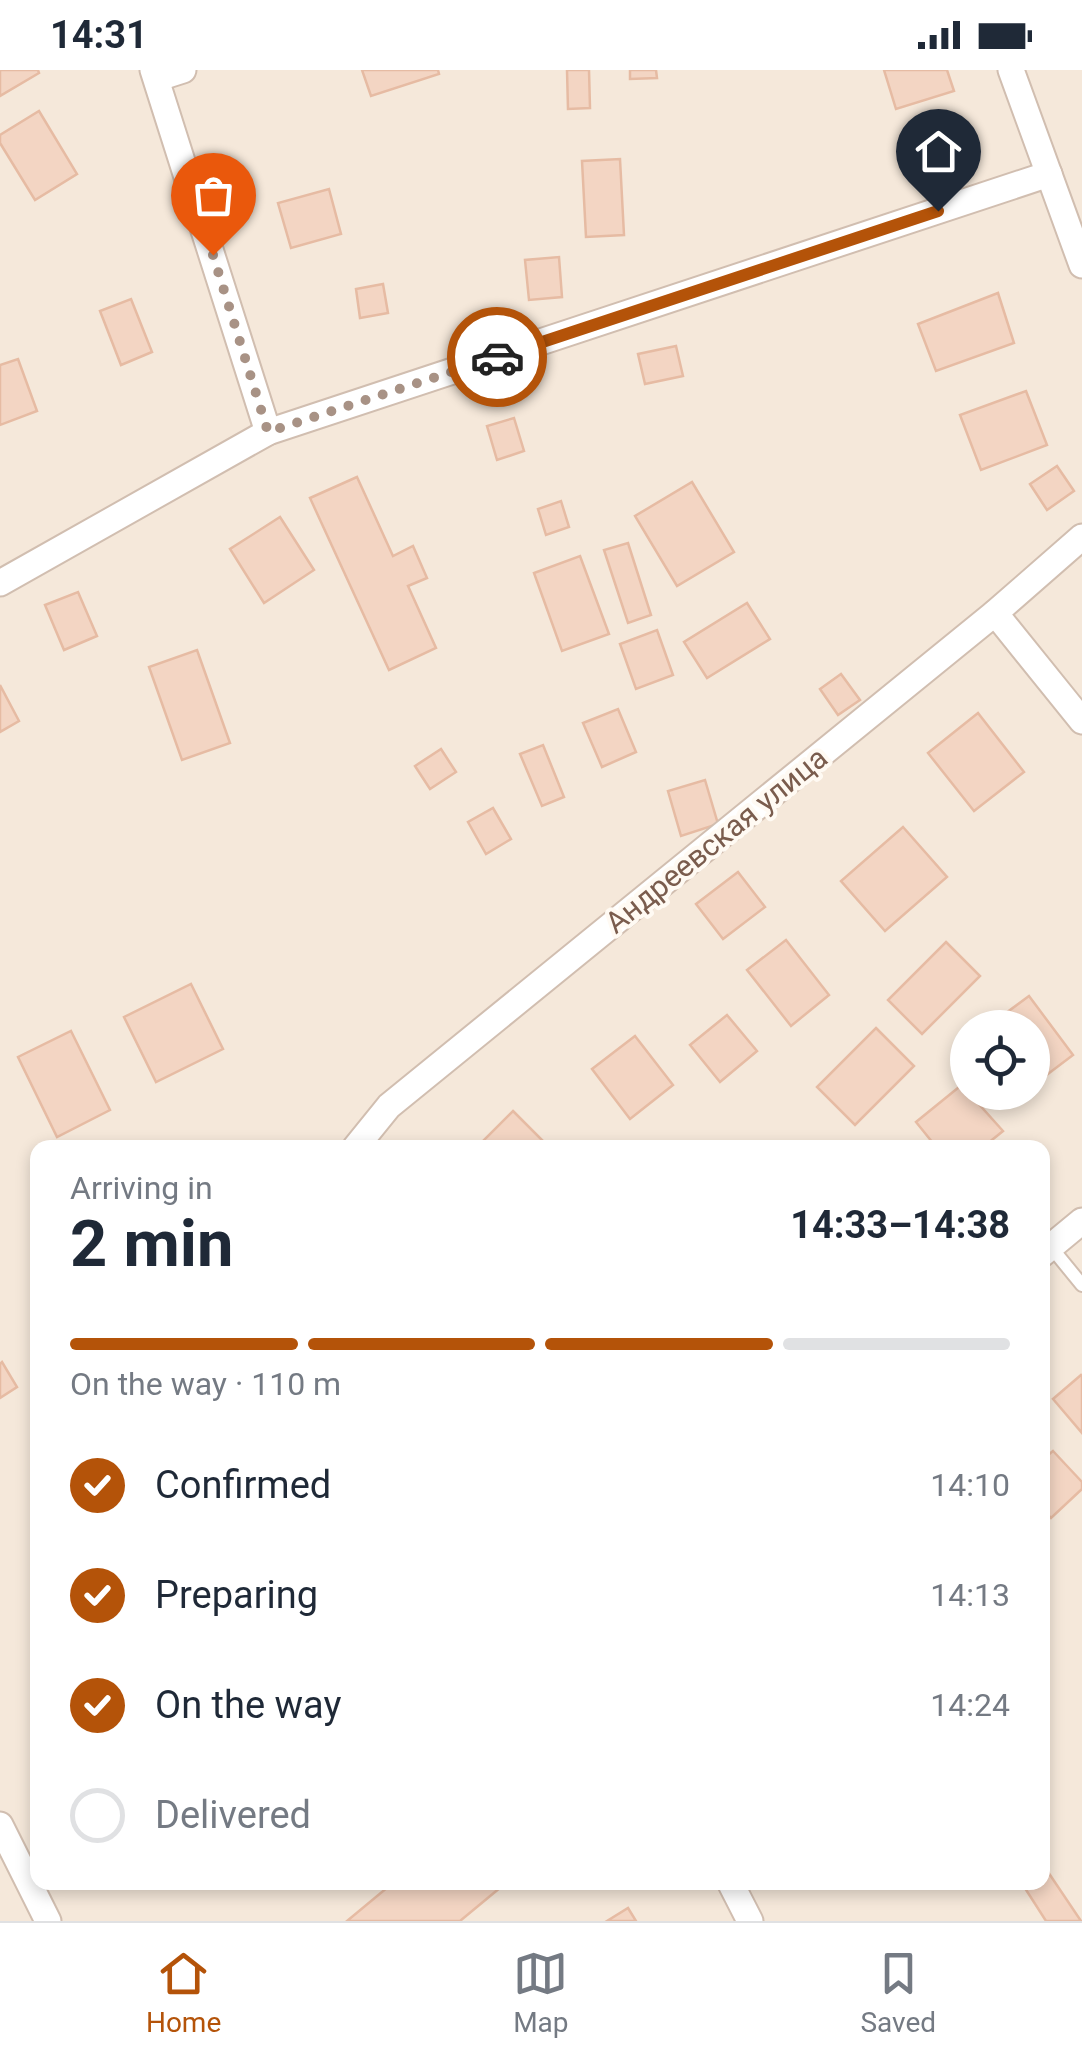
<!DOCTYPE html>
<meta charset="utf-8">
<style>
:root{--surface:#fff;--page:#f2f2f3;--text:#1f2937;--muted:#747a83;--line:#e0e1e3;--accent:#b45309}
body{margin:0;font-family:Roboto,sans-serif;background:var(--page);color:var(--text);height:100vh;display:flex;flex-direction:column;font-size:38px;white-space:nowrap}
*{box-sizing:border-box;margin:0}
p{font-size:32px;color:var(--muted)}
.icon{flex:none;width:55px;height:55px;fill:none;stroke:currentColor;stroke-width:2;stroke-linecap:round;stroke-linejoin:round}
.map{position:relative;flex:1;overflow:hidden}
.panel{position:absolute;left:30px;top:1070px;width:1020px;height:750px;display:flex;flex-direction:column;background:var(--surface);border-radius:20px;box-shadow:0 5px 15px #0003}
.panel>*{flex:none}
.fabs{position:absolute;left:950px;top:940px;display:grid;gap:20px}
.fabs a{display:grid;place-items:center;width:100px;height:100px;border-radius:50%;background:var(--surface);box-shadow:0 5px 15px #0003;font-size:50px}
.pin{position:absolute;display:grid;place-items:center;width:85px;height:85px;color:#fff;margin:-102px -42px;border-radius:50% 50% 50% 0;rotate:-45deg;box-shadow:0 0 10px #0007}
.pin .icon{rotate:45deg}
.courier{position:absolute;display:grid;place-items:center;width:100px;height:100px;margin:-50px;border:8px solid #b45309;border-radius:50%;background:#fff;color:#222;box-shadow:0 2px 12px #0007}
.overview em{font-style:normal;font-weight:700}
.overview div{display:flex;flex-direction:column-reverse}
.overview{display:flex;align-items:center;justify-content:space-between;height:170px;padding:0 40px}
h1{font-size:65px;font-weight:700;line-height:75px}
.bar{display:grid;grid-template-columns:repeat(4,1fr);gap:15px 10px;align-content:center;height:120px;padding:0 40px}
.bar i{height:12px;border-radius:8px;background:var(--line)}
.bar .active{background:var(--accent)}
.bar p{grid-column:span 4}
ol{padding:0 40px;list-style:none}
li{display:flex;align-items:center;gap:30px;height:110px}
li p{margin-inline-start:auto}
li .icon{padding:10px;border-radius:50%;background:var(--accent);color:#fff;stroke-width:4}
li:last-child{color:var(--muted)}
li i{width:55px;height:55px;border:5px solid var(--line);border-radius:50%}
.status{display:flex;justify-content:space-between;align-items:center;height:70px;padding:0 50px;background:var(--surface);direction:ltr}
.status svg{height:28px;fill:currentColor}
.dock{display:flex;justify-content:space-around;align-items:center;height:140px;border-top:2px solid var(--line);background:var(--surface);font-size:28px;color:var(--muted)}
.dock a{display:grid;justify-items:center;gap:5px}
.dock .active{color:var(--accent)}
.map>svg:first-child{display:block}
</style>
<div class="status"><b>14:31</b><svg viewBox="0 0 49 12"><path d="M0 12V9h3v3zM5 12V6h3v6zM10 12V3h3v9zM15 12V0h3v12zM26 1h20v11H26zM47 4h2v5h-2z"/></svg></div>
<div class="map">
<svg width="1082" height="1851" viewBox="0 0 1082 1851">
<rect width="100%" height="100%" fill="#fdf6ec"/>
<path fill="#f5e8da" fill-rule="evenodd" d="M0,0H1082V1851H0ZM968,958H1032V1022H968ZM38,1078H1042V1812H38Z"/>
<g fill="#f3d5c3" stroke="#e6bba3" stroke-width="2.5">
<polygon points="0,0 38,0 39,3 0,26"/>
<polygon points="362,0 438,0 439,4 371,26"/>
<polygon points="567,0 589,0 590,38 568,39"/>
<polygon points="630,0 656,0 657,8 630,9"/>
<polygon points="884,0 947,0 954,21 896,39"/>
<polygon points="39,41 77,104 35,130 0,73 0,65"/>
<polygon points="620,89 624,165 586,167 582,91"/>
<polygon points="329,119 341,164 291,178 278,133"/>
<polygon points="559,187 562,227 529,230 525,190"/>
<polygon points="383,214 388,243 360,248 356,219"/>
<polygon points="998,223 1014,273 936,301 918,254"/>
<polygon points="131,229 152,282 121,295 100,241"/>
<polygon points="676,276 683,306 645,314 638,284"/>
<polygon points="18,289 37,341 0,355 0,295"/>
<polygon points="1026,321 1047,375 981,400 960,345"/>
<polygon points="514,348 524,381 497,390 487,356"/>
<polygon points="1057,396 1074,421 1047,440 1030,414"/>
<polygon points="357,407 393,486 413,476 427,508 408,516 436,578 389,600 310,428"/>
<polygon points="692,412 734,482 677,516 635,446"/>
<polygon points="561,431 569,457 546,465 538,439"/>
<polygon points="280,447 314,500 264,533 230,479"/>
<polygon points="628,473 651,545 628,553 604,480"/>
<polygon points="580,486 609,564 562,581 534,503"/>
<polygon points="78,522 97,566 64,580 45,535"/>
<polygon points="747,533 770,569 707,608 684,572"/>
<polygon points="657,560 673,605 636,619 620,574"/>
<polygon points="197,580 230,673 182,690 149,597"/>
<polygon points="841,604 860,630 838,645 820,619"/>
<polygon points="0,615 19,651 0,662"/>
<polygon points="618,639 636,682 602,697 583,653"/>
<polygon points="978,643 1024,702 974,741 928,683"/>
<polygon points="543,675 564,727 542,736 520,684"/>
<polygon points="441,679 456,702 430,719 415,696"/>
<polygon points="705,710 718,754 681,766 668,721"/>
<polygon points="493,738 511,769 486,784 468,752"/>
<polygon points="903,757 947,807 885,861 841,811"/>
<polygon points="738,802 765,837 723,869 696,834"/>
<polygon points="786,870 829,925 791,956 747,900"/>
<polygon points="946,872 980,906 922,964 888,930"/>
<polygon points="191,914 223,979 156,1012 124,947"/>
<polygon points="1029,926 1073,985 1032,1016 1032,958 987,957"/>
<polygon points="727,945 757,981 720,1012 690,975"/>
<polygon points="876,958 914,996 855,1055 817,1017"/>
<polygon points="71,961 110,1040 57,1067 18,987"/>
<polygon points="635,966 673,1015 630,1049 592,999"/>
<polygon points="964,1013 968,1022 1003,1061 982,1078 937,1078 916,1052"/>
<polygon points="513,1041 544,1072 538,1078 476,1078"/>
<polygon points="2,1292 17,1317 0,1328 0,1294"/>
<polygon points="1081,1305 1082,1306 1082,1363 1053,1329"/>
<polygon points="1053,1381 1082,1412 1082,1419 1051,1448 1042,1439 1042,1390"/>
<polygon points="1042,1793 1081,1851 1046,1851 1021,1812 1042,1812"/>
<polygon points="394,1812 507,1812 460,1851 347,1851"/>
<polygon points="628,1838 636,1851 607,1851"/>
</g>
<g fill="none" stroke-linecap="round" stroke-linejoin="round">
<defs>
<polyline id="service" points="1051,1177 1082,1215"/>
<g id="minor">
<polyline points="153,0 268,362"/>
<polyline points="1011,0 1082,195"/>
<polyline points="158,8 183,0"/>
<polyline points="0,513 268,362 1049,104"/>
<polyline points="995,543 1082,651"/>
<polyline points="355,1078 389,1036 995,543 1082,467"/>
<polyline points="1042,1184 1082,1151"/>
<polyline points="0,1755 48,1851"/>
<polyline points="730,1812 750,1851"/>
</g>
</defs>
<use href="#service" stroke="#d1beb0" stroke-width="16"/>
<use href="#minor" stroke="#d1beb0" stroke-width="29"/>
<use href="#service" stroke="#fff" stroke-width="12"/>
<use href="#minor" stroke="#fff" stroke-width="25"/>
</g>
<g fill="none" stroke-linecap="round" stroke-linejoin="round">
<polyline stroke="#a89285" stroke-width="10" stroke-dasharray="0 18" points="213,185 268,362 497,287"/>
<polyline stroke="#b45309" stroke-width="12" points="497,287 938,141"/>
</g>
<g text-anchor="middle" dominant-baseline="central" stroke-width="8" stroke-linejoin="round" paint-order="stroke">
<g font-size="30" fill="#7a5c4d" stroke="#fffaf3">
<text transform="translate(716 770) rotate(-39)">Андреевская улица</text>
</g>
</g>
</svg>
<div class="fabs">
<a><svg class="icon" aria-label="locate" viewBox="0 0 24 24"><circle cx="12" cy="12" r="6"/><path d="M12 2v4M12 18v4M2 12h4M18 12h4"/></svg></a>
</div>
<div class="pin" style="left:213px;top:185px;background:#ea580c"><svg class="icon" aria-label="bag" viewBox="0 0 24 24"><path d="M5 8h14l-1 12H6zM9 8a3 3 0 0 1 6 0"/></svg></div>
<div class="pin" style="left:938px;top:141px;background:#1f2937"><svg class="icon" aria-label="home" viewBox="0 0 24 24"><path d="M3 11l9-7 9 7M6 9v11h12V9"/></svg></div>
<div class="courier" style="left:497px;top:287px"><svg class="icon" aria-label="car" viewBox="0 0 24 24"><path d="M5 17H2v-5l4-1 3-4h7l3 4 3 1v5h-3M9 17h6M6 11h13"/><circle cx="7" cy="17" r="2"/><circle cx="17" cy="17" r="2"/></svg></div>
<section class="panel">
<div class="overview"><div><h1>2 min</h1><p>Arriving in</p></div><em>14:33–14:38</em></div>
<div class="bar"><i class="active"></i><i class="active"></i><i class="active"></i><i></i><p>On the way · 110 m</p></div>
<ol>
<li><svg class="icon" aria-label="check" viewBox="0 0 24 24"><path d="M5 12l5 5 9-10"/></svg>Confirmed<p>14:10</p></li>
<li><svg class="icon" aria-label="check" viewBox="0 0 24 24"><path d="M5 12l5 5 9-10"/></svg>Preparing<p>14:13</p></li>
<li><svg class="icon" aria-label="check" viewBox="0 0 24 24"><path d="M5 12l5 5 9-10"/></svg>On the way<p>14:24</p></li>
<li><i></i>Delivered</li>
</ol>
</section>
</div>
<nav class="dock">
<a class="active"><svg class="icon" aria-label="home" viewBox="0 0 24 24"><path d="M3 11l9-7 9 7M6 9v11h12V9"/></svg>Home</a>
<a><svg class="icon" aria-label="map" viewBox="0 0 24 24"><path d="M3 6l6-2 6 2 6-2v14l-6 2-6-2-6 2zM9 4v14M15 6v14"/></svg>Map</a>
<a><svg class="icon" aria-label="saved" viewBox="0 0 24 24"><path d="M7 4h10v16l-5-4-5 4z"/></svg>Saved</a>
</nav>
